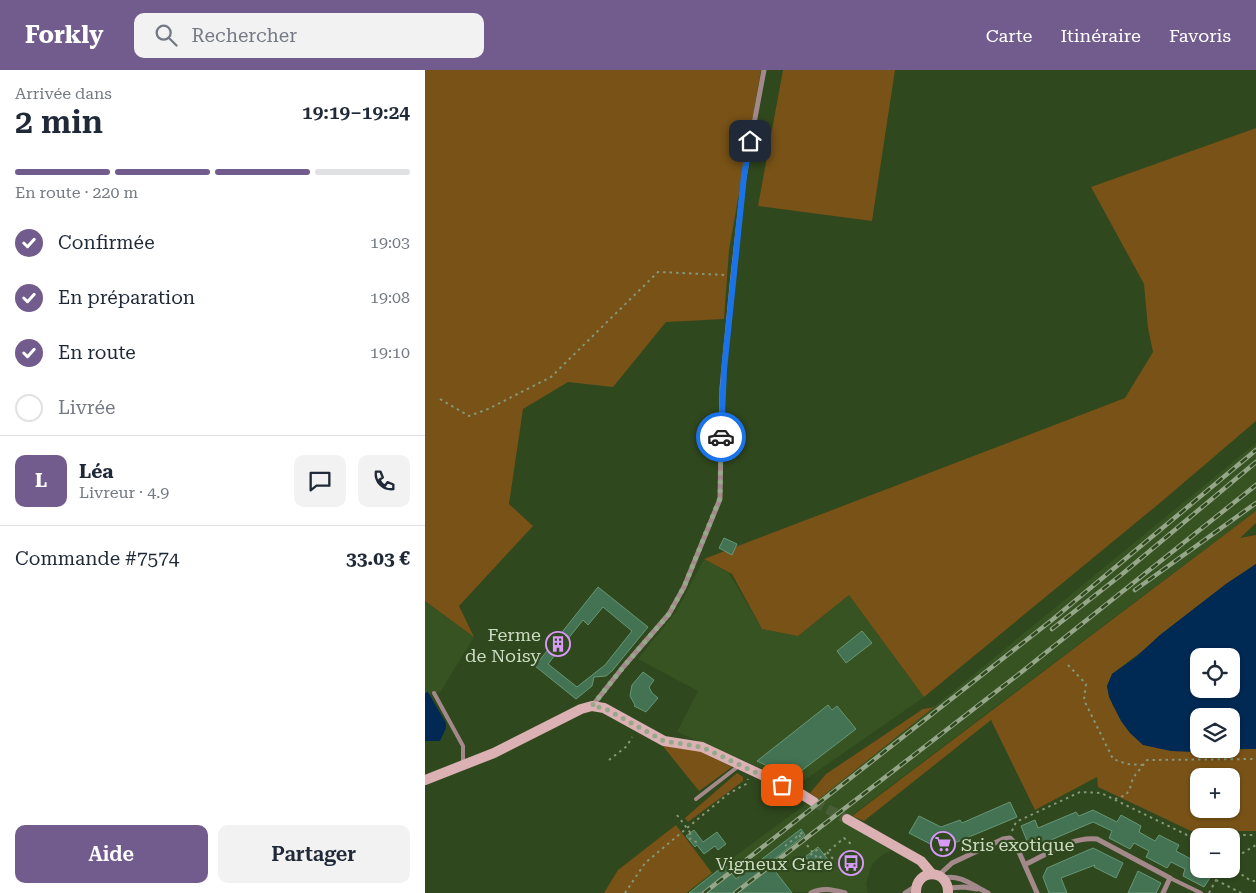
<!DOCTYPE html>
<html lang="fr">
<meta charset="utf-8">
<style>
:root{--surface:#fff;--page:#f2f2f3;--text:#1f2937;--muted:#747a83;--line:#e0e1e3;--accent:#725c8e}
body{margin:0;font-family:"Roboto Serif",serif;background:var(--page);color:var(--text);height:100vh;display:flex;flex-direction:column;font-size:19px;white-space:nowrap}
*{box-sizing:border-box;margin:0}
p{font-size:16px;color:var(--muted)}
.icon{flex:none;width:28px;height:28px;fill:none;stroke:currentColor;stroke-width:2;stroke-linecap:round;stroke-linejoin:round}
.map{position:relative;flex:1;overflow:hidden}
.panel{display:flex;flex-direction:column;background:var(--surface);width:425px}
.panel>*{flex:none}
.buttons{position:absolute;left:765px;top:578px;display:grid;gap:10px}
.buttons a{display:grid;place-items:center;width:50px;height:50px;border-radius:10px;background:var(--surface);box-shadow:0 1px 4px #0004;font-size:25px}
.pin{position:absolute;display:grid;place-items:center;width:42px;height:42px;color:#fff;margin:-21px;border-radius:10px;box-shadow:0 2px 8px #0006}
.courier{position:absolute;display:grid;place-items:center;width:50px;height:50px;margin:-25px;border:4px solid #1a73e8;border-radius:50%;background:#fff;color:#222;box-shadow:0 1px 6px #0007}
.headline em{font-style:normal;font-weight:600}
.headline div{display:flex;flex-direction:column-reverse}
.headline{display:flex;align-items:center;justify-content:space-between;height:85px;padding:0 15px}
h1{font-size:32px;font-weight:600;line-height:38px}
.bar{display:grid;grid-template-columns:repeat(4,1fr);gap:8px 5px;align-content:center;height:60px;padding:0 15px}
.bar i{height:6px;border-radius:4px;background:var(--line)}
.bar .selected{background:var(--accent)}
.bar p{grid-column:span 4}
.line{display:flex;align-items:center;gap:12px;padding:0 15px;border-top:1px solid var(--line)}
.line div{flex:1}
.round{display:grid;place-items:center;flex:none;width:52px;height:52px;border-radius:10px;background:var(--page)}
ol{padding:0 15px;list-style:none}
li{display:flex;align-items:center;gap:15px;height:55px}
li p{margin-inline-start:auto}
li .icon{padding:5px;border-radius:50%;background:var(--accent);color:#fff;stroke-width:4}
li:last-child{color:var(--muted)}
li i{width:28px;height:28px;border:2px solid var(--line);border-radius:50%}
.button{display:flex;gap:10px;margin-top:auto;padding:10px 15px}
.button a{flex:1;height:58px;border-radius:10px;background:var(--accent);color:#fff;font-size:20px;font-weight:600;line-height:58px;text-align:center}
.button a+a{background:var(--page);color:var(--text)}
header{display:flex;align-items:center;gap:30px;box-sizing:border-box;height:70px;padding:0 25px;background:var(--accent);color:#fff}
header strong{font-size:24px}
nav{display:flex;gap:28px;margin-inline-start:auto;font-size:18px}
.search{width:350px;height:45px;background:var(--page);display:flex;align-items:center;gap:12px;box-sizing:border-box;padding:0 18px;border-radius:10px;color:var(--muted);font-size:19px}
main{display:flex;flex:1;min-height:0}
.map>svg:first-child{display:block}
</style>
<header>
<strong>Forkly</strong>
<div class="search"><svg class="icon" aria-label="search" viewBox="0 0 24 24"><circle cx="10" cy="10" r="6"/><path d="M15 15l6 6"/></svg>Rechercher</div>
<nav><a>Carte</a><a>Itinéraire</a><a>Favoris</a></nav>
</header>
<main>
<section class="panel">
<div class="headline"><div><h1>2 min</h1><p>Arrivée dans</p></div><em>19:19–19:24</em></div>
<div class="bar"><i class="selected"></i><i class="selected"></i><i class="selected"></i><i></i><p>En route · 220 m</p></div>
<ol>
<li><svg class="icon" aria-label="check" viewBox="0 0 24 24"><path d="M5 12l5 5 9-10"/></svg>Confirmée<p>19:03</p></li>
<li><svg class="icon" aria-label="check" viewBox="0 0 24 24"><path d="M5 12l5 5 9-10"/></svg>En préparation<p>19:08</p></li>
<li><svg class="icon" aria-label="check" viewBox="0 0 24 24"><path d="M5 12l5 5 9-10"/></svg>En route<p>19:10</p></li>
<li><i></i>Livrée</li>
</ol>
<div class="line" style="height:90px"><b class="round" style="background:var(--accent);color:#fff">L</b><div><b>Léa</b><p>Livreur · 4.9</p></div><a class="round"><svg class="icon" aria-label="chat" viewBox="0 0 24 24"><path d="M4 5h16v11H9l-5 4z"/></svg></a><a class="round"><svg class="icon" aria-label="phone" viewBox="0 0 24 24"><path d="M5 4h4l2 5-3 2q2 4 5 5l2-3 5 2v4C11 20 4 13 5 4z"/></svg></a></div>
<div class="line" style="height:65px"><div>Commande #7574</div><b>33.03 €</b></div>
<div class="button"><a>Aide</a><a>Partager</a></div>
</section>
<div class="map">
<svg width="831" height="823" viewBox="0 0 831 823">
<rect width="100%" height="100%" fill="#30481e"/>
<g fill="#375322">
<polygon points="831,373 831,441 419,751 466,781 457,785 447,794 441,814 443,823 381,822 260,823 381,734 385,735 389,732 509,637"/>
<polygon points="279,489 304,503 337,559 373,566 424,525 499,627 374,714 252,662 273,621 213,589 251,542"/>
<polygon points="0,531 49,567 15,622 0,625"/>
</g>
<g fill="#785217" fill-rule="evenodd">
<polygon points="0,0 336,0 304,180 299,249 241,252 188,317 143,312 98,339 84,434 108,456 34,536 49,567 0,531"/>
<polygon points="358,0 470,0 447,151 333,136"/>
<polygon points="831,58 831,351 736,432 499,627 424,525 373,566 337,559 307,504 279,489 700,328 728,282 723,258 719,214 666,117"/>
<path d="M831,441V453L815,468L831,465V494L801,514L735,565L720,579L687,604L682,616L688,636L746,681L831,679V761H766L673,717L672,707L610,740L566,650L439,751L427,746ZM774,706H806V739H774Z"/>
<polygon points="509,637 394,729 385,723 401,704 498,639"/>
<polygon points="237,675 275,681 307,697 274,721"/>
<polygon points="312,703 318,707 318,711 263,752 260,748"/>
<polygon points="251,755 287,803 261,823 179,823 193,800"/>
</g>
<g fill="#002954" fill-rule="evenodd">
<path d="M831,494V679H803L770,682L746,681L718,675L705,663L696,651L684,627L682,616L687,604L711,587L735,565L801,514ZM774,586H806V619H774ZM774,646H806V679H774Z"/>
<polygon points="3,622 21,653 21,658 15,671 0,671 0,623"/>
</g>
<g fill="#447353" stroke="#679775" fill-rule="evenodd">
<polygon points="299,468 312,474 307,485 294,478"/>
<path d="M173,517L223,557L187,601L181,606L169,607L167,616L151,629L110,596ZM178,537L207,561L180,595L152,617L123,594L158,550L163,555Z"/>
<polygon points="437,561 447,573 421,593 412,581"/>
<polygon points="218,602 229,610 224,617 227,623 233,628 221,642 209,636 210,635 205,626 207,615"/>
<polygon points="403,635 407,640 412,636 431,659 367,708 332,691"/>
<polygon points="585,732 592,747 515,779 484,763 494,746 516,757 535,750 537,753"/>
<polygon points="668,740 692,752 696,745 716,756 714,762 730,771 734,765 754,775 751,781 766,789 774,776 774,799 790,799 783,811 779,817 758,806 760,799 746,792 742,798 721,787 724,781 709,773 705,779 684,768 687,761 668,752 612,776 602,771 596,756 610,750 613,758 651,742 654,746"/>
<polygon points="376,759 380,765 344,793 367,823 264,823 300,795 311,809"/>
<polygon points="269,760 278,772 292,762 301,774 293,780 290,776 279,784 272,775 270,777 261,766"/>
<polygon points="393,777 405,792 393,802 380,787"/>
<polygon points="668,778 698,793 691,808 669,797 670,795 636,808 642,823 624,823 618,807 622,798"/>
<polygon points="713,801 736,813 731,823 703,823"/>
</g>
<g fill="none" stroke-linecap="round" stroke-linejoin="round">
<polyline stroke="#475e37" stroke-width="10" stroke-dasharray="10 5" stroke-linecap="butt" points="389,732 422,749"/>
<g stroke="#859878" stroke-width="2" stroke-dasharray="2.5 4" stroke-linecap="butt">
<polyline points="15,329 44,346 63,339 126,307 233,202 301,205"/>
<polyline points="643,595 661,614 659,630 688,689 702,694 719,695"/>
<polyline points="184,690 202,676 207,667"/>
<polyline points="690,729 701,725 705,718 708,708 722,690 831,689"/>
<polyline points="252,745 267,765"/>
<polyline points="587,761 591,752 655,722 676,723 762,765 831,765"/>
<polyline points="266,763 263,766 267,771 272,772"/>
<polyline points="374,765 393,789 399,784"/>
<polyline points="360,776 379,761"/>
<polyline points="402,782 409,790"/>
<polyline points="399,785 419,768 426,774"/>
<polyline points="806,790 831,775"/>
<polyline points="370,797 393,779"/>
<polyline points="806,797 826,811 831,811"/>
<polyline points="791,810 816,823"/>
<polyline points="200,823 220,793 303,724 321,714 323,709"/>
<polyline points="784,823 797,799"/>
</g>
<g stroke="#a4898b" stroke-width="4">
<polyline points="9,623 38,676 38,693"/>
<polyline points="271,729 315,695"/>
<polyline points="420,789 424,785"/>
<polyline points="745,808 776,823"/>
</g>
<g stroke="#a4898b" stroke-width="5">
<polyline points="168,635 199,596 244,544 259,517 295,429 297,318 308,205 319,107 339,0"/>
<path d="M601,794C623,784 647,766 672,769L745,808L738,823"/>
<polyline points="514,805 527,793 578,769 585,768 590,773 612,823"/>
<path d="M518,808C536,804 548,816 563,823"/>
<polyline points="523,818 539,817 552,819"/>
<path d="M386,823C398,817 408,820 420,823"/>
<polyline points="480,823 491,816"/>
</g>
<g stroke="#dbb1b4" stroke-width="10">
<polyline points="0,710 69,683 156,639 167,636 179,638 239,671 277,677 373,722 389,732"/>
<polyline points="422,749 496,791 507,804"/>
<path d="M491,823C490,798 524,798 523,823"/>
</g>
<defs>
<g id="rail">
<polyline points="710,520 831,433"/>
<polyline points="627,559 696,505 831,392"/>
<polyline points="279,823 627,550 831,380"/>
<polyline points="310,823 594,604 831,415"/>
</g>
</defs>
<use href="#rail" stroke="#95a788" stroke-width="4.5"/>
<use href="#rail" stroke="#30481e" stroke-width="2.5" stroke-dasharray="8" stroke-linecap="butt"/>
</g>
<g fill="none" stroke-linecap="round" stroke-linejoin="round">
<polyline stroke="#95a889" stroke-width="5" stroke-dasharray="0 9" points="296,367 295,428 259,517 244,544 199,596 167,636 179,638 239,671 277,677 357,715"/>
<polyline stroke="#1a73e8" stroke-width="6" points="296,367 299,300 319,106 325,71"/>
</g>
<defs>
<symbol id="building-ring" viewBox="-11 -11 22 22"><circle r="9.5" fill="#30481e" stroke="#d89af8" stroke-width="1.5"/><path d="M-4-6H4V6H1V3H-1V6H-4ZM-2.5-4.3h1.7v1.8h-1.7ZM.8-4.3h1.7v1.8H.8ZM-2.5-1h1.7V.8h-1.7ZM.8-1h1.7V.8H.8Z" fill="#d89af8"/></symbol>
<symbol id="supermarket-ring" viewBox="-11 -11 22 22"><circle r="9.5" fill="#30481e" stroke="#d89af8" stroke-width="1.5"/><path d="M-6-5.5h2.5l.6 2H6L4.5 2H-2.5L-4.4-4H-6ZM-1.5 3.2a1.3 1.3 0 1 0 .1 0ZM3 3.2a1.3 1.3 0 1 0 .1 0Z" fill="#d89af8"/></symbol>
<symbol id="bus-ring" viewBox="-11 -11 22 22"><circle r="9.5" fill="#30481e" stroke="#d89af8" stroke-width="1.5"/><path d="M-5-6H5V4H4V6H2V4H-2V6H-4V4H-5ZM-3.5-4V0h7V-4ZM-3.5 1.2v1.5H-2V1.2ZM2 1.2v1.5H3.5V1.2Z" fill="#d89af8"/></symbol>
</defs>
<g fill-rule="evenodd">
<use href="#building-ring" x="119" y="560" width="28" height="28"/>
<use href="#supermarket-ring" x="504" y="760" width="28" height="28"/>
<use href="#bus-ring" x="412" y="779" width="28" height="28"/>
</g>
<g text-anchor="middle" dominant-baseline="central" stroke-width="4.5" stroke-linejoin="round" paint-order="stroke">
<g font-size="18" fill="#ccdbc2" stroke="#30481e" text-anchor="end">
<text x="116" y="564">Ferme<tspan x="116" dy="21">de Noisy</tspan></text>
<text x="536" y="774" text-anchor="start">Sris exotique</text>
<text x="408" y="793">Vigneux Gare</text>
</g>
</g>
</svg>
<div class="buttons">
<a><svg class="icon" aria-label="locate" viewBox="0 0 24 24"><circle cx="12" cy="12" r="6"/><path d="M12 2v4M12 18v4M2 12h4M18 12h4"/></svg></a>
<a><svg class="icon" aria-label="layers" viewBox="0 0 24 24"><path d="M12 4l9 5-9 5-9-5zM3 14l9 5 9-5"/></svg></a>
<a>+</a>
<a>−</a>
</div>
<div class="pin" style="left:357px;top:715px;background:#ea580c"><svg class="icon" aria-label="bag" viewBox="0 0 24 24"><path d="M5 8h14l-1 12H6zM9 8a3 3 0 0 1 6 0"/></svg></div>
<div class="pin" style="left:325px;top:71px;background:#1f2937"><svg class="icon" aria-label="home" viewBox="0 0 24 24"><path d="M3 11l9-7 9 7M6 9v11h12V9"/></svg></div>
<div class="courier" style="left:296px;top:367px"><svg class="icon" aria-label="car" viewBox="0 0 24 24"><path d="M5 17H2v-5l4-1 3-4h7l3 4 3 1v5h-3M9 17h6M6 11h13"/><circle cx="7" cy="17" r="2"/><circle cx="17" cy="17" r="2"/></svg></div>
</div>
</main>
